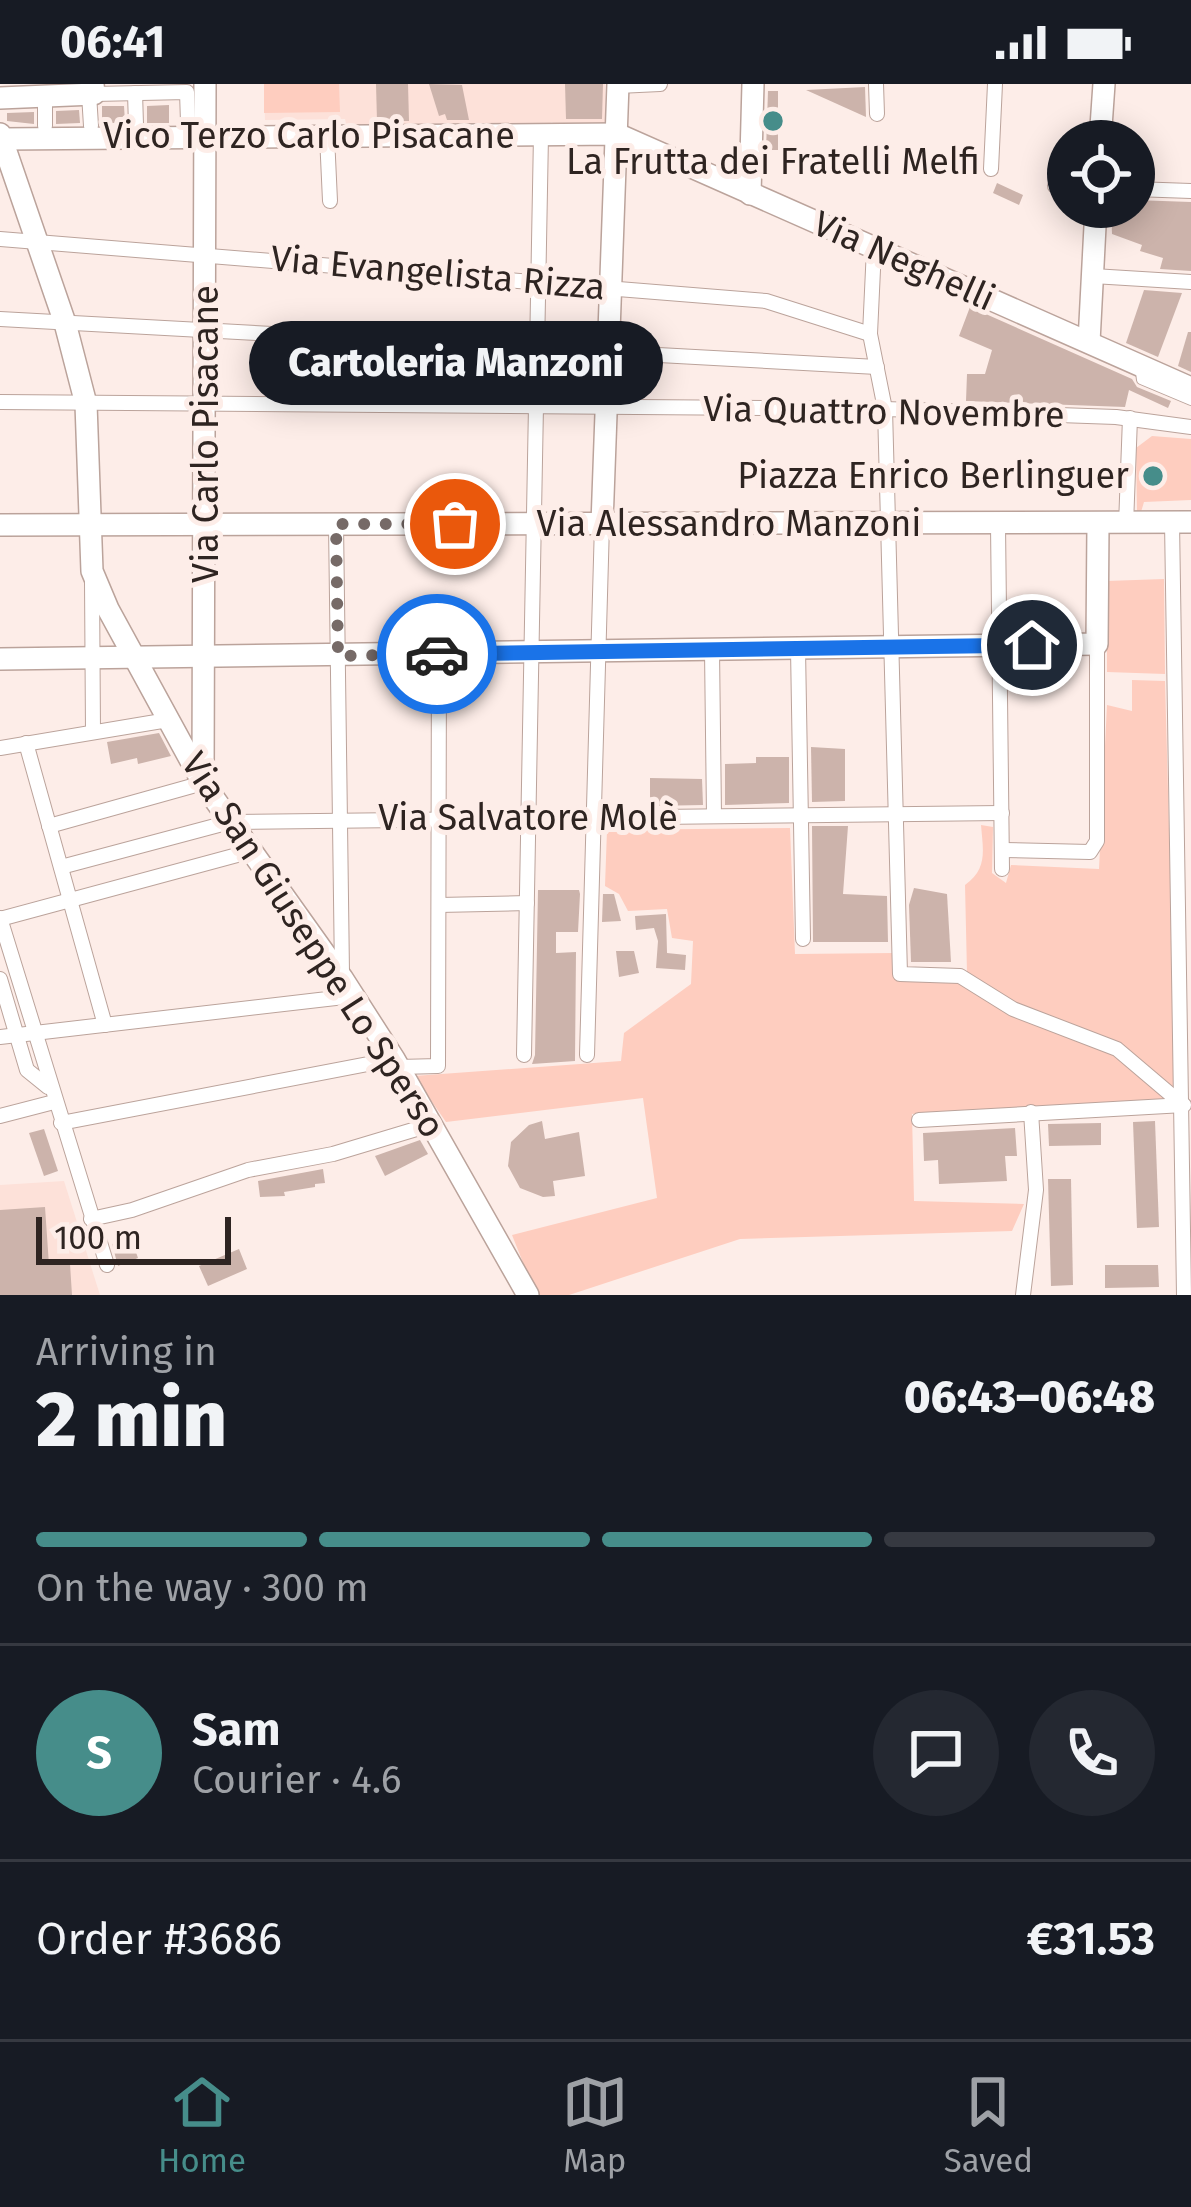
<!DOCTYPE html>
<meta charset="utf-8">
<style>
:root{--surface:#171b24;--page:#242831;--text:#f1f3f6;--muted:#9ea1a6;--line:#363941;--accent:#468d8a}
body{margin:0;font-family:"Fira Sans",sans-serif;background:var(--page);color:var(--text);height:100vh;display:flex;flex-direction:column;font-size:45px;white-space:nowrap}
*{box-sizing:border-box;margin:0}
p{font-size:39px;color:var(--muted)}
.icon{flex:none;width:66px;height:66px;fill:none;stroke:currentColor;stroke-width:2;stroke-linecap:round;stroke-linejoin:round}
.map{position:relative;height:1211px;overflow:hidden}
.details{display:flex;flex-direction:column;background:var(--surface);flex:1}
.details>*{flex:none}
.fabs{position:absolute;left:1047px;top:36px;display:grid;gap:24px}
.fabs a{display:grid;place-items:center;width:108px;height:108px;border-radius:50%;background:var(--surface);box-shadow:0 6px 30px #0003;font-size:60px}
.scale{position:absolute;left:36px;bottom:30px;width:195px;box-sizing:border-box;padding-left:12px;border:6px solid #2e2421;border-top:0;font-size:33px;line-height:42px;white-space:nowrap;color:#2e2421;-webkit-text-stroke:9px #fdede8;paint-order:stroke}
.pin{position:absolute;display:grid;place-items:center;width:102px;height:102px;color:#fff;margin:-51px;border:6px solid #fff;border-radius:50%;box-shadow:0 3px 12px #0007}
.courier{position:absolute;display:grid;place-items:center;width:120px;height:120px;margin:-60px;border:9px solid #1a73e8;border-radius:50%;background:#fff;color:#222;box-shadow:0 3px 15px #0007}
.bubble{position:absolute;height:84px;border-radius:42px;background:var(--surface);box-shadow:0 6px 30px #0003;font-size:39px;font-weight:800;line-height:84px;text-align:center}
.overview em{font-style:normal;font-weight:800}
.overview div{display:flex;flex-direction:column-reverse}
.overview{display:flex;align-items:center;justify-content:space-between;height:204px;padding:0 36px}
h1{font-size:78px;font-weight:800;line-height:90px}
.bar{display:grid;grid-template-columns:repeat(4,1fr);gap:18px 12px;align-content:center;height:144px;padding:0 36px}
.bar i{height:15px;border-radius:9px;background:var(--line)}
.bar .active{background:var(--accent)}
.bar p{grid-column:span 4}
.line{display:flex;align-items:center;gap:30px;padding:0 36px;border-top:3px solid var(--line)}
.line div{flex:1}
.round{display:grid;place-items:center;flex:none;width:126px;height:126px;border-radius:63px;background:var(--page)}
.status{display:flex;justify-content:space-between;align-items:center;height:84px;padding:0 60px;background:var(--surface);direction:ltr}
.status svg{height:33px;fill:currentColor}
.dock{display:flex;justify-content:space-around;align-items:center;height:168px;border-top:3px solid var(--line);background:var(--surface);font-size:33px;color:var(--muted)}
.dock a{display:grid;justify-items:center;gap:6px}
.dock .active{color:var(--accent)}
.map>svg:first-child{display:block}
</style>
<div class="status"><b>06:41</b><svg viewBox="0 0 49 12"><path d="M0 12V9h3v3zM5 12V6h3v6zM10 12V3h3v9zM15 12V0h3v12zM26 1h20v11H26zM47 4h2v5h-2z"/></svg></div>
<div class="map">
<svg width="1191" height="1211" viewBox="0 0 1191 1211">
<rect width="100%" height="100%" fill="#fdede8"/>
<g fill="#fde1d9">
<polygon points="264,0 605,0 606,36 601,41 558,41 551,38 550,41 347,45 345,35 265,36"/>
<polygon points="64,1097 100,1211 0,1211 0,1101"/>
</g>
<g fill="#fecdbf">
<polygon points="264,0 339,0 340,28 264,29"/>
<polygon points="1152,352 1191,355 1191,416 1144,418 1141,428 1137,427 1136,364"/>
<polygon points="1164,495 1165,590 1107,588 1107,497"/>
<path d="M1132,596L1165,597L1176,1004L1167,1015L912,1030L914,1117L1024,1120L1012,1147L740,1155L569,1211H536L512,1151L657,1114L643,1014L446,1038L414,992L621,977L624,949L691,900L693,857L672,854L667,825L628,827L619,810L605,802L607,746L790,744L795,870L894,869L892,888L967,889L965,801C988,785 983,766 981,741L993,743L992,789L1006,799L1011,781L1099,785L1107,621L1132,627Z"/>
</g>
<g fill="#ccb3ab">
<polygon points="376,0 408,0 409,37 377,37"/>
<polygon points="429,0 462,1 469,36 447,36 445,30 439,32"/>
<polygon points="565,0 603,0 602,35 566,35"/>
<polygon points="865,3 866,33 806,6"/>
<polygon points="768,7 778,7 778,66 766,66"/>
<polygon points="169,21 169,39 147,39 147,22"/>
<polygon points="102,22 124,22 125,39 102,39"/>
<polygon points="79,26 80,39 56,40 56,27"/>
<polygon points="34,28 34,40 7,37 7,29"/>
<polygon points="997,99 1023,111 1019,121 993,109"/>
<polygon points="1134,116 1191,118 1191,187 1160,185 1163,174 1140,167 1142,161 1112,150 1111,123 1134,123"/>
<polygon points="1144,206 1182,209 1158,273 1126,259"/>
<polygon points="970,223 1132,295 1137,303 1171,317 1168,324 1129,306 1125,323 966,317 967,290 985,290 992,266 959,252"/>
<polygon points="1188,248 1191,248 1191,288 1178,282"/>
<polygon points="159,649 171,672 138,680 137,674 111,680 107,658"/>
<polygon points="811,663 845,665 845,717 812,718"/>
<polygon points="756,673 789,673 789,719 725,721 725,680 756,679"/>
<polygon points="650,694 702,695 703,721 650,722"/>
<polygon points="812,742 848,742 843,810 887,812 888,858 813,858"/>
<polygon points="914,804 947,810 951,878 911,878 909,821"/>
<polygon points="538,806 579,806 580,810 578,848 556,848 556,869 576,868 575,977 532,980 535,971"/>
<polygon points="603,810 614,810 621,837 602,838"/>
<polygon points="666,830 667,869 686,871 685,886 656,884 658,857 654,844 636,846 635,832"/>
<polygon points="616,867 634,867 639,889 619,893"/>
<polygon points="542,1037 545,1055 579,1048 585,1092 553,1097 555,1112 543,1113 520,1104 508,1082 511,1058 529,1041"/>
<polygon points="1155,1037 1159,1143 1137,1144 1133,1038"/>
<polygon points="1101,1039 1101,1061 1049,1062 1048,1040"/>
<polygon points="1015,1044 1017,1072 1005,1072 1007,1097 939,1100 938,1076 924,1077 923,1049"/>
<polygon points="44,1045 58,1087 44,1092 29,1049"/>
<polygon points="420,1056 428,1070 385,1092 375,1072"/>
<polygon points="323,1085 325,1099 315,1100 315,1103 284,1108 285,1112 260,1113 258,1097"/>
<polygon points="1048,1095 1071,1095 1073,1201 1051,1202"/>
<polygon points="45,1123 49,1181 70,1180 72,1211 0,1211 0,1126"/>
<polygon points="131,1154 138,1174 118,1182 112,1160"/>
<polygon points="239,1165 247,1185 208,1202 199,1182"/>
<polygon points="1105,1181 1158,1181 1159,1203 1105,1204"/>
</g>
<g fill="none" stroke-linecap="round" stroke-linejoin="round">
<defs>
<polyline id="lane" points="1140,288 1141,296 1191,317"/>
<g id="street">
<polyline points="876,0 877,30"/>
<polyline points="618,2 660,0"/>
<polyline points="135,9 136,41"/>
<polyline points="89,10 91,42"/>
<polyline points="94,10 187,8 188,38"/>
<polyline points="45,12 45,42"/>
<polyline points="327,52 330,117"/>
<polyline points="991,85 995,0"/>
<polyline points="1055,102 1068,103"/>
<polyline points="1134,105 1191,107"/>
<polyline points="0,155 766,217 870,250"/>
<polyline points="874,164 870,250 885,325 900,890 960,892 1013,925 1117,965 1183,1021"/>
<polyline points="1093,192 1191,198"/>
<polyline points="0,235 877,283"/>
<polyline points="0,318 885,325 1116,333 1191,343"/>
<polyline points="1172,438 1184,1211"/>
<polyline points="336,440 342,889"/>
<polyline points="998,441 1002,785"/>
<polyline points="1126,441 1130,334"/>
<polyline points="92,497 93,648"/>
<polyline points="798,565 803,855"/>
<polyline points="712,566 714,732"/>
<polyline points="26,659 105,941"/>
<polyline points="0,664 168,636"/>
<polyline points="49,742 203,699"/>
<polyline points="1003,766 1090,768 1097,757 1097,560"/>
<polyline points="61,783 230,738 1002,729"/>
<polyline points="439,821 527,819"/>
<polyline points="0,834 107,1181"/>
<polyline points="0,835 252,767"/>
<polyline points="0,895 27,986 48,1003"/>
<polyline points="0,953 353,912"/>
<polyline points="524,971 541,51"/>
<polyline points="587,971 602,440"/>
<polyline points="399,983 438,982 439,570"/>
<polyline points="0,1032 54,1018"/>
<polyline points="919,1036 1184,1021"/>
<polyline points="61,1039 394,975"/>
<polyline points="91,1135 132,1126 248,1086 333,1070 433,1040"/>
<polyline points="1023,1211 1036,1106 1031,1028"/>
</g>
<g id="secondary">
<polyline points="0,14 94,10 93,0"/>
<polyline points="0,50 65,239 86,320 92,487 108,525 203,699 342,894 394,975 528,1211"/>
<polyline points="2,55 617,50 1191,304"/>
<polyline points="1100,57 1104,0"/>
<polyline points="750,110 753,0"/>
<polyline points="1089,258 1096,123"/>
<polyline points="602,440 618,0"/>
<polyline points="0,441 1191,438"/>
<polyline points="0,575 1097,560 1098,441"/>
<polyline points="203,695 205,0"/>
</g>
</defs>
<use href="#lane" stroke="#bba39b" stroke-width="10"/>
<use href="#street" stroke="#bba39b" stroke-width="16"/>
<use href="#secondary" stroke="#bba39b" stroke-width="24"/>
<use href="#lane" stroke="#fff" stroke-width="8"/>
<use href="#street" stroke="#fff" stroke-width="14"/>
<use href="#secondary" stroke="#fff" stroke-width="21"/>
</g>
<g fill="none" stroke-linecap="round" stroke-linejoin="round">
<polyline stroke="#766a67" stroke-width="12" stroke-dasharray="0 21.6" points="437,570 338,572 336,440 455,440"/>
<polyline stroke="#1a73e8" stroke-width="15" points="437,570 1032,561"/>
</g>
<g fill="#468d8a" stroke="#fdede8" stroke-width="4.5">
<circle cx="773" cy="37" r="12"/>
<circle cx="1153" cy="392" r="12"/>
</g>
<g text-anchor="middle" dominant-baseline="central" stroke-width="10" stroke-linejoin="round" paint-order="stroke">
<g font-size="36" fill="#2e2421" stroke="#fdede8">
<text x="309" y="52">Vico Terzo Carlo Pisacane</text>
<text transform="translate(904 177) rotate(24)">Via Neghelli</text>
<text transform="translate(438 189) rotate(5)">Via Evangelista Rizza</text>
<text transform="translate(884 328) rotate(1)">Via Quattro Novembre</text>
<text transform="translate(206 350) rotate(-90)">Via Carlo Pisacane</text>
<text x="729" y="440">Via Alessandro Manzoni</text>
<text x="528" y="734">Via Salvatore Molè</text>
<text transform="translate(313 861) rotate(57)">Via San Giuseppe Lo Sperso</text>
</g>
<g font-size="36" fill="#2e2421" stroke="#fdede8">
<text x="773" y="78">La Frutta dei Fratelli Melfi</text>
<text x="1129" y="392" text-anchor="end">Piazza Enrico Berlinguer</text>
</g>
</g>
</svg>
<div class="fabs">
<a><svg class="icon" aria-label="locate" viewBox="0 0 24 24"><circle cx="12" cy="12" r="6"/><path d="M12 2v4M12 18v4M2 12h4M18 12h4"/></svg></a>
</div>
<div class="scale">100 m</div>
<div class="pin" style="left:455px;top:440px;background:#ea580c"><svg class="icon" aria-label="bag" viewBox="0 0 24 24"><path d="M5 8h14l-1 12H6zM9 8a3 3 0 0 1 6 0"/></svg></div>
<div class="pin" style="left:1032px;top:561px;background:#1f2937"><svg class="icon" aria-label="home" viewBox="0 0 24 24"><path d="M3 11l9-7 9 7M6 9v11h12V9"/></svg></div>
<div class="courier" style="left:437px;top:570px"><svg class="icon" aria-label="car" viewBox="0 0 24 24"><path d="M5 17H2v-5l4-1 3-4h7l3 4 3 1v5h-3M9 17h6M6 11h13"/><circle cx="7" cy="17" r="2"/><circle cx="17" cy="17" r="2"/></svg></div>
<div class="bubble" style="left:249px;top:237px;width:414px">Cartoleria Manzoni</div>
</div>
<section class="details">
<div class="overview"><div><h1>2 min</h1><p>Arriving in</p></div><em>06:43–06:48</em></div>
<div class="bar"><i class="active"></i><i class="active"></i><i class="active"></i><i></i><p>On the way · 300 m</p></div>
<div class="line" style="height:216px"><b class="round" style="background:var(--accent);color:#fff">S</b><div><b>Sam</b><p>Courier · 4.6</p></div><a class="round"><svg class="icon" aria-label="chat" viewBox="0 0 24 24"><path d="M4 5h16v11H9l-5 4z"/></svg></a><a class="round"><svg class="icon" aria-label="phone" viewBox="0 0 24 24"><path d="M5 4h4l2 5-3 2q2 4 5 5l2-3 5 2v4C11 20 4 13 5 4z"/></svg></a></div>
<div class="line" style="height:156px"><div>Order #3686</div><b>€31.53</b></div>
</section>
<nav class="dock">
<a class="active"><svg class="icon" aria-label="home" viewBox="0 0 24 24"><path d="M3 11l9-7 9 7M6 9v11h12V9"/></svg>Home</a>
<a><svg class="icon" aria-label="map" viewBox="0 0 24 24"><path d="M3 6l6-2 6 2 6-2v14l-6 2-6-2-6 2zM9 4v14M15 6v14"/></svg>Map</a>
<a><svg class="icon" aria-label="saved" viewBox="0 0 24 24"><path d="M7 4h10v16l-5-4-5 4z"/></svg>Saved</a>
</nav>
